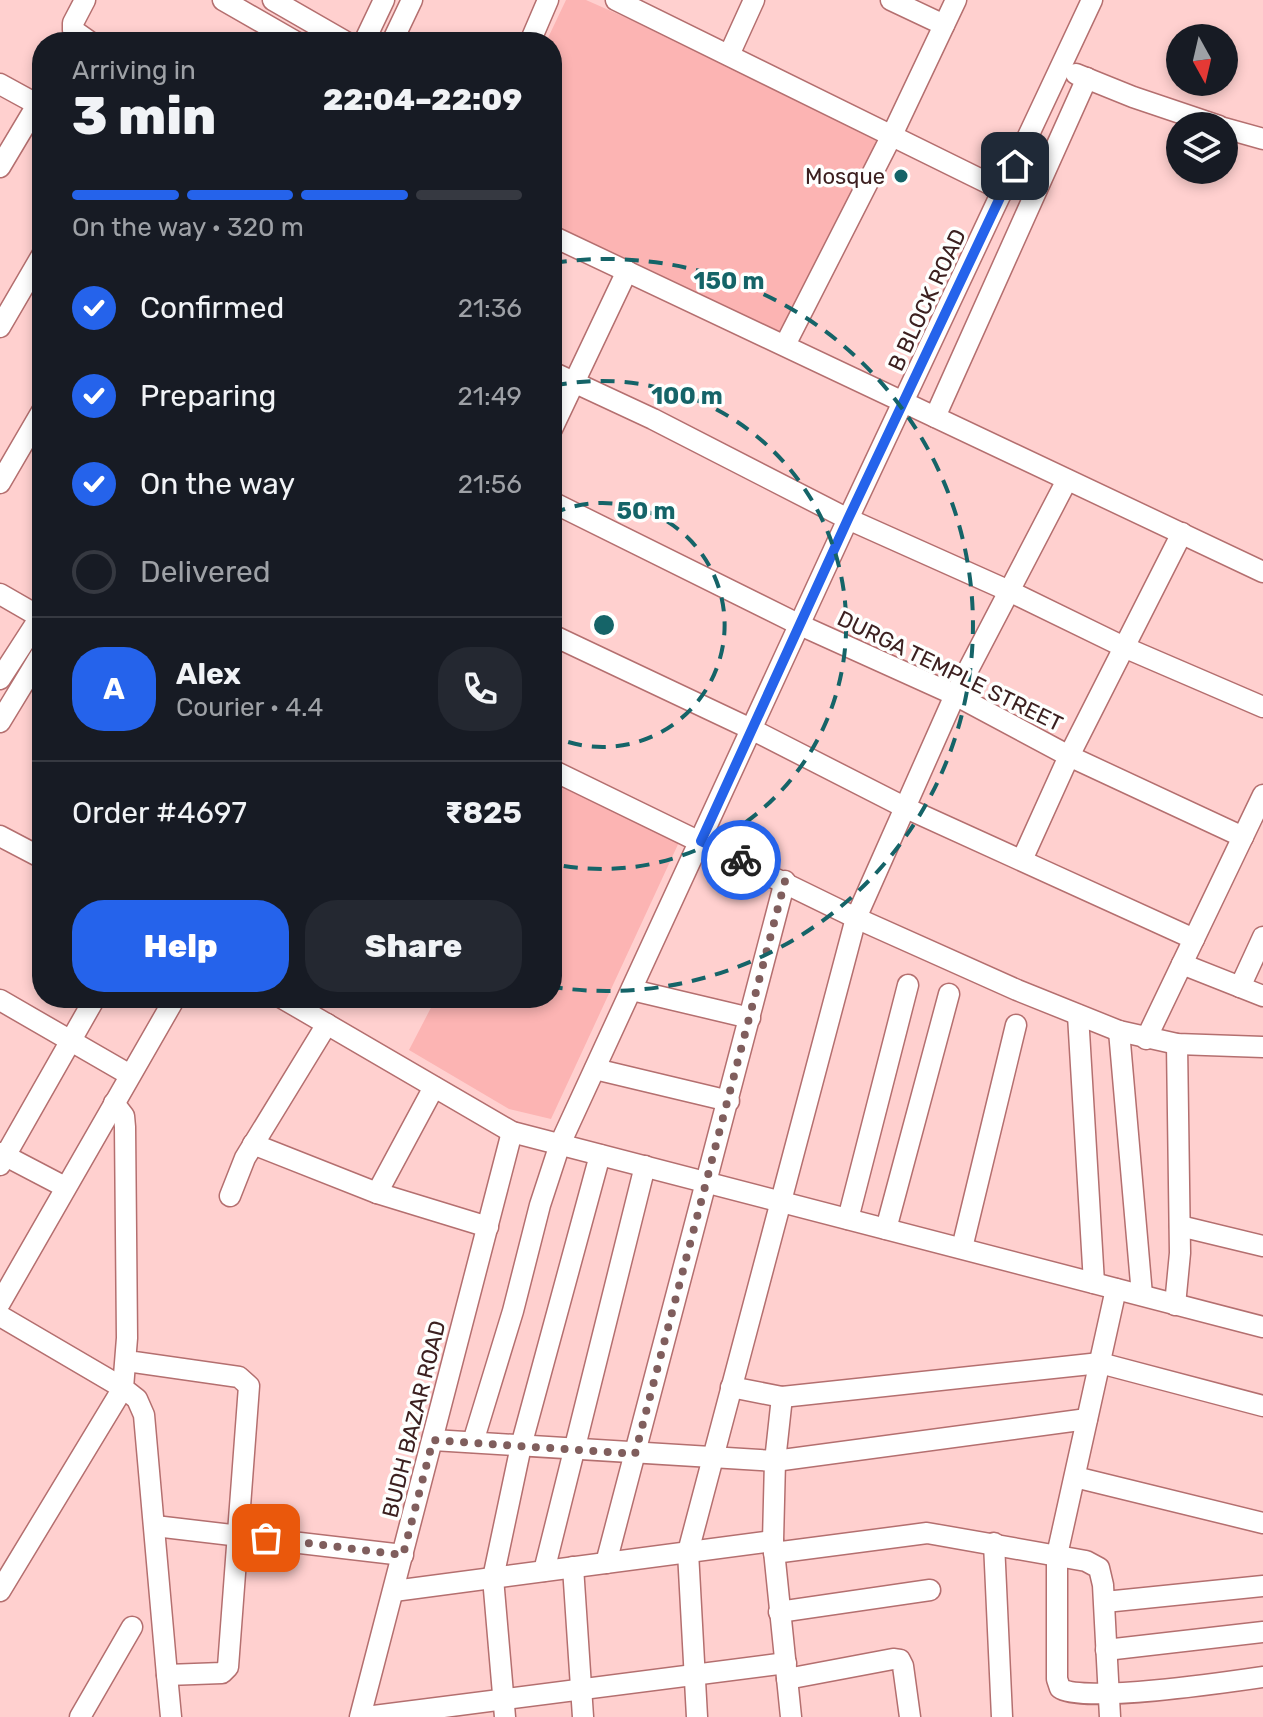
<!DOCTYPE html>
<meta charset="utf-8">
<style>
:root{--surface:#171b24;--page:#242831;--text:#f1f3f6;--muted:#9ea1a6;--line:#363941;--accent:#2563eb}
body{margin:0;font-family:Rubik,sans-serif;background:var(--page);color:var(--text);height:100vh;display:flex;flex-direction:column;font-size:30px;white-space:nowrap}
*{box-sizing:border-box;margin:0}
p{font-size:26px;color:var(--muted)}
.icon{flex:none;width:44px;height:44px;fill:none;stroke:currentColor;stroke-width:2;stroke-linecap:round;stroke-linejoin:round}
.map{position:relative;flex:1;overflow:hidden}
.sheet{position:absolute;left:32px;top:32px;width:530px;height:976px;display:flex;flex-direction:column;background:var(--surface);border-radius:32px;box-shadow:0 4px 12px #0003}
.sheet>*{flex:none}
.needle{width:52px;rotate:172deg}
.tools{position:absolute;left:1166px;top:24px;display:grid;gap:16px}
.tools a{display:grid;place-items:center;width:72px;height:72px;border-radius:50%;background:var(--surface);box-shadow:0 4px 12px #0003;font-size:40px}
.pin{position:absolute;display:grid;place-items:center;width:68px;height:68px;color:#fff;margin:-34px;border-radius:16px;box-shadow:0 4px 12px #0006}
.courier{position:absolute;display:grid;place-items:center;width:80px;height:80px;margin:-40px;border:6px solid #2563eb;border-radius:50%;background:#fff;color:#222;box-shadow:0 2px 10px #0007}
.headline em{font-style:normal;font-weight:800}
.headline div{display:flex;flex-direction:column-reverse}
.headline{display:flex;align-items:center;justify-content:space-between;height:136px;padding:0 40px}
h1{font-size:52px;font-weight:800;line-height:60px}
.bar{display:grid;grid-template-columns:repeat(4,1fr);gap:12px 8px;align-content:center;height:96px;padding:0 40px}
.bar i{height:10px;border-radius:6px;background:var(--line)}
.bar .selected{background:var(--accent)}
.bar p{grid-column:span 4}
.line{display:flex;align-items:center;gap:20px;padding:0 40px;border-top:2px solid var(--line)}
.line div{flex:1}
.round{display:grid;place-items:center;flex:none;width:84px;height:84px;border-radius:32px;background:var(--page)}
ol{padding:0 40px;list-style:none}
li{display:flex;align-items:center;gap:24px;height:88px}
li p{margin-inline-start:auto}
li .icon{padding:8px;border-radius:50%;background:var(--accent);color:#fff;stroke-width:4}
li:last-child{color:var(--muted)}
li i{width:44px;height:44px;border:4px solid var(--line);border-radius:50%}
.button{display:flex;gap:16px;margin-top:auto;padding:16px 40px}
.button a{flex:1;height:92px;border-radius:32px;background:var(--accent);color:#fff;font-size:32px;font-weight:800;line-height:92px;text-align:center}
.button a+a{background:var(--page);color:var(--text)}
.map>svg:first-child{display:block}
</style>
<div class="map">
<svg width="1263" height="1717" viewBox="0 0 1263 1717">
<rect width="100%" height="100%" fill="#ffd0cf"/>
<g fill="#fcb4b3">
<polygon points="566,0 586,0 892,135 785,345 552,224 552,42 546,42"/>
<polygon points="552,778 680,840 551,1119 509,1109 409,1050 436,998 552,998"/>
</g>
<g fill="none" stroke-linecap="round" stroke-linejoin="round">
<defs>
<g id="minor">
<polyline points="85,0 73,23 73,30 90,42"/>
<polyline points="223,0 296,42"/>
<polyline points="273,0 346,42"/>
<polyline points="616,0 1004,191"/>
<polyline points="891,0 944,25"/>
<polyline points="364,42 384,0"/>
<polyline points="392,42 412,0"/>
<polyline points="530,42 548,0"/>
<polyline points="729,55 754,0"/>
<polyline points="1076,74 1133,97 1219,126"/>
<polyline points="0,84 42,107"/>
<polyline points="1224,128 1263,139"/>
<polyline points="0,167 37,105"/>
<polyline points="552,236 1263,572"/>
<polyline points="0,327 42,255"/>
<polyline points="785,345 892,135 956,0"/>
<polyline points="552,372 653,419 848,519 1009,591 1126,648 1263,707"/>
<polyline points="935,417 1087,78"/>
<polyline points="552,429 627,271"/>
<polyline points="0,483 42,411"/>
<polyline points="552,502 800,625 955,695 1069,756 1243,837"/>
<polyline points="0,594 40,617"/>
<polyline points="552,635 753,730 906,808 1194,939"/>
<polyline points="0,679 42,614"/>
<polyline points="0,722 42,653"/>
<polyline points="552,770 856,918 1017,990 1119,1031 1177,1044 1263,1047"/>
<polyline points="0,836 42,858"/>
<polyline points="1022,860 1069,756 1182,533"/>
<polyline points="1182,964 1263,996"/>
<polyline points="1240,987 1263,937"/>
<polyline points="632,990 750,1018"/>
<polyline points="282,998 512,1132 1263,1327"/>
<polyline points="0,1000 130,1075"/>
<polyline points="1078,1015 1094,1283"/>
<polyline points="1119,1031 1142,1295"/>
<polyline points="1146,1039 1263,795"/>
<polyline points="595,1069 729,1101"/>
<polyline points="114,1103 124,1116 125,1127 127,1338 123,1388 137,1399 144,1415 167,1675 222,1673 228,1667 249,1386 239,1377 127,1361"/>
<polyline points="253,1144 377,1193 488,1227"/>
<polyline points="0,1153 65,1187"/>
<polyline points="0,1165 95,998"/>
<polyline points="377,1193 434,1087"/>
<polyline points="230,1196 245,1158 327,1024"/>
<polyline points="848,1219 908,985"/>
<polyline points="1180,1226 1263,1246"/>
<polyline points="886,1229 949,994"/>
<polyline points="962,1248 1016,1025"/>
<path d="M1116,1289L1057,1555V1679L1060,1688C1081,1704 1229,1682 1263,1677"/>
<polyline points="0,1303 175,998"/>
<polyline points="1175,1305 1180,1253 1177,1044"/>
<polyline points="0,1316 123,1388 0,1591"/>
<polyline points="731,1387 782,1397 1100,1363 1263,1406"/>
<polyline points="782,1397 775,1461 773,1541 791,1717"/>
<polyline points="433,1440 775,1461 1087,1419"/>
<polyline points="473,1442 513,1311 540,1205 560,1144 848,519 1092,0"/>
<polyline points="1075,1477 1263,1523"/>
<polyline points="155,1526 403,1555"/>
<polyline points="994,1543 1002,1717"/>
<polyline points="774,1553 927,1533 1086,1561 1099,1568 1103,1585 1110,1717"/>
<polyline points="606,1563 785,881"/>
<polyline points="573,1567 583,1717"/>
<polyline points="544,1571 645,1166"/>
<polyline points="394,1591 773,1541"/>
<polyline points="1105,1602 1263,1586"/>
<polyline points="779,1612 930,1590"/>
<polyline points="1106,1650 1263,1632"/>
<polyline points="167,1675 171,1717"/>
<polyline points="787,1679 893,1659 900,1660 903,1666 910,1717"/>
<polyline points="80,1717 132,1627"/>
<polyline points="360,1717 512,1132"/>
<polyline points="366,1717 786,1663"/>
<polyline points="505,1717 493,1578 521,1446 600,1155"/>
<polyline points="697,1717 688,1552 856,918 955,695 1067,480"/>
</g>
</defs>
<use href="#minor" stroke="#b46f6f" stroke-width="23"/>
<use href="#minor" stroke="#fff" stroke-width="20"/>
</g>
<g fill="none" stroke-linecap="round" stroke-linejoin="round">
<polyline stroke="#805e5d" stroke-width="8" stroke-dasharray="0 14.4" points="266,1538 403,1555 433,1440 635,1454 785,881 741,860"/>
<polyline stroke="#2563eb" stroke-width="10" points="741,860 701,841 848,519 1015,166"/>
</g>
<g fill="none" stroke="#156468" stroke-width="4" stroke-dasharray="14 10">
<path d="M552 514A122 122 0 1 1 552 736"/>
<path d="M553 386A244 244 0 1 1 553 864"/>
<path d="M553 263A366 366 0 1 1 553 987"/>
</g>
<circle fill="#156468" stroke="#fefffe" stroke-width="3" cx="901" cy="176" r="8"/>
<g text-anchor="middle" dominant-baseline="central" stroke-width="7" stroke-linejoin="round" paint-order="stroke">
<g font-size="22" fill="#3c2020" stroke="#fefffe" text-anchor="end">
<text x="885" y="176">Mosque</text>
</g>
<g font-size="22" fill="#3c2020" stroke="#fefffe">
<text transform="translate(927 300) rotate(-65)">B BLOCK ROAD</text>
<text transform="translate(950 671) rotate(26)">DURGA TEMPLE STREET</text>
<text transform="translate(414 1419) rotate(-76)">BUDH BAZAR ROAD</text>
</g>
</g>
<circle cx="604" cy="625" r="12" fill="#156468" stroke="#fefffe" stroke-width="4"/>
<g font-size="24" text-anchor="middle" font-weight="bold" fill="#156468" stroke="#fefffe" stroke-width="7" stroke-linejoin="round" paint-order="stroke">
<text x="729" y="289">150 m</text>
<text x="687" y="404">100 m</text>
<text x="646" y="519">50 m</text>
</g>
</svg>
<div class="tools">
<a><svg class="needle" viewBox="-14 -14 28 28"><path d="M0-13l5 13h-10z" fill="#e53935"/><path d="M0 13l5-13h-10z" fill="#9ea1a6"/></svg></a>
<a><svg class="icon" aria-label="layers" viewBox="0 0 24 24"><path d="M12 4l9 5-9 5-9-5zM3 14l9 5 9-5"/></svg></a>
</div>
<div class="pin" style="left:266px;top:1538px;background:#ea580c"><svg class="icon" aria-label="bag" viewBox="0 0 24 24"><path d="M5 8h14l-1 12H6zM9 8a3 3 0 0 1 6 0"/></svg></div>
<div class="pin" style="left:1015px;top:166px;background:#1f2937"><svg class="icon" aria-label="home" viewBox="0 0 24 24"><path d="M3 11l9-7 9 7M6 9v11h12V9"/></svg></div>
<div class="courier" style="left:741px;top:860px"><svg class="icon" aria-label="bike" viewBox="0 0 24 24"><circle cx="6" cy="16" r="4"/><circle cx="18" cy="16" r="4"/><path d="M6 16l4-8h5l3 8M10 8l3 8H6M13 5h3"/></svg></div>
<section class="sheet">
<div class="headline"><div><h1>3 min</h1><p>Arriving in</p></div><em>22:04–22:09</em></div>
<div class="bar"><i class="selected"></i><i class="selected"></i><i class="selected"></i><i></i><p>On the way · 320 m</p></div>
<ol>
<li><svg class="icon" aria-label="check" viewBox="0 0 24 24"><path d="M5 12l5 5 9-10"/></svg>Confirmed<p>21:36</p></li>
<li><svg class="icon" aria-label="check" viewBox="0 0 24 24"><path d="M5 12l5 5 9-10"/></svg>Preparing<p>21:49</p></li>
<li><svg class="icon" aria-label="check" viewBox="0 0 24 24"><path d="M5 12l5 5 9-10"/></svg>On the way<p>21:56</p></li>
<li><i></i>Delivered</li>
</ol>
<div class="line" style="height:144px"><b class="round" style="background:var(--accent);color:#fff">A</b><div><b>Alex</b><p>Courier · 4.4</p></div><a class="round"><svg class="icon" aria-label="phone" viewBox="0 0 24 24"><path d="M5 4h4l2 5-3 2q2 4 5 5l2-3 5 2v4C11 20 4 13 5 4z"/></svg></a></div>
<div class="line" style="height:104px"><div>Order #4697</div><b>₹825</b></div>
<div class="button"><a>Help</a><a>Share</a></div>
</section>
</div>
